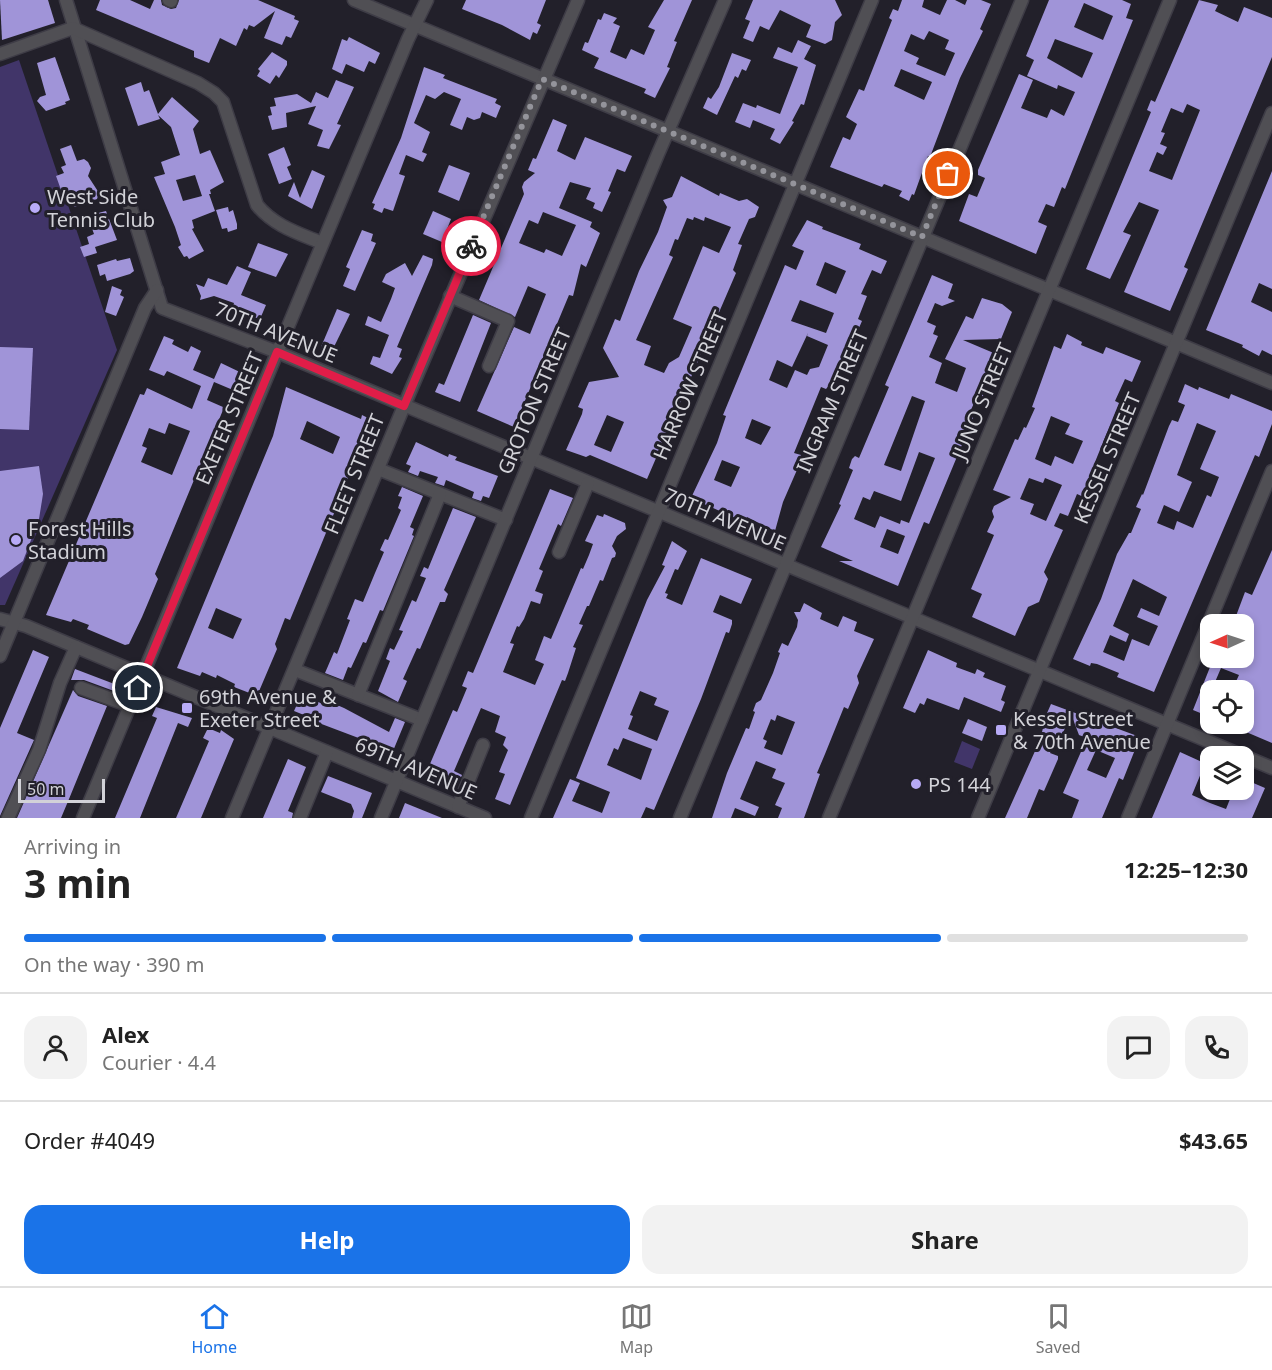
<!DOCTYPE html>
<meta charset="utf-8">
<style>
:root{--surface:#fff;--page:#f2f2f2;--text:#222;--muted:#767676;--line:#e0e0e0;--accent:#1a73e8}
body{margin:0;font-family:"Noto Sans",sans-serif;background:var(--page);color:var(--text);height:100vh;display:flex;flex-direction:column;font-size:22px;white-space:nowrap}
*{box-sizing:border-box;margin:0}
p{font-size:20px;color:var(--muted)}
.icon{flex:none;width:33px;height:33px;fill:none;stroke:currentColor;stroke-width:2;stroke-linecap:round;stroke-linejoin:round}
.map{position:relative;height:818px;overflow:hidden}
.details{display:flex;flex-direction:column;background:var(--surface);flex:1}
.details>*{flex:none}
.needle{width:39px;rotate:267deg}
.controls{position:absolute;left:1200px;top:614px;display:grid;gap:12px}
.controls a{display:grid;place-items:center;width:54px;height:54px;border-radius:12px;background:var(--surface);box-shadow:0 3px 9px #0003;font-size:30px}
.scale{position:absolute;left:18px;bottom:15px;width:87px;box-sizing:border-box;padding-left:6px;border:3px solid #d2d2d8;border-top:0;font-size:16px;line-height:21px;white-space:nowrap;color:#d2d2d8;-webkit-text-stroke:4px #22202a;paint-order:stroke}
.pin{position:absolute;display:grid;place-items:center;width:51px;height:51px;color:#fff;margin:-26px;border:3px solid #fff;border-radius:50%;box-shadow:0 2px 6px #0007}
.courier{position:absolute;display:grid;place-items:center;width:60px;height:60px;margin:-30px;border:4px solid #e11d48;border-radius:50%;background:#fff;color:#222;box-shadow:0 2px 8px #0007}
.overview em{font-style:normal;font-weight:700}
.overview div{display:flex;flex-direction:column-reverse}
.overview{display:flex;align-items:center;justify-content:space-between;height:102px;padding:0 24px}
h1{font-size:39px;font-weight:700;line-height:45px}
.bar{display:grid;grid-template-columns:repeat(4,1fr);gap:9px 6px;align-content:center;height:72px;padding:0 24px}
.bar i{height:8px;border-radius:4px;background:var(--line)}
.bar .on{background:var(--accent)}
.bar p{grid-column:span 4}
.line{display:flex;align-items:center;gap:15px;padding:0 24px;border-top:2px solid var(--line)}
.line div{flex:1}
.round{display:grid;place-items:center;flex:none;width:63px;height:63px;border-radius:18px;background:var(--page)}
.button{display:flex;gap:12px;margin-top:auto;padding:12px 24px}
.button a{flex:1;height:69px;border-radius:18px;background:var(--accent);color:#fff;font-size:24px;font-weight:700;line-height:69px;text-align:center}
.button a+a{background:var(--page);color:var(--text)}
.tabs{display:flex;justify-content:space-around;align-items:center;height:84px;border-top:2px solid var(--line);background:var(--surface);font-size:16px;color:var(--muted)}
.tabs a{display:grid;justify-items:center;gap:3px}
.tabs .on{color:var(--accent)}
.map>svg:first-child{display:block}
</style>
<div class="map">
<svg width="1272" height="818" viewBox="0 0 1272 818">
<rect width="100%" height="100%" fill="#22202a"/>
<g fill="#413569">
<polygon points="19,60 117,350 5,605 0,605 0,67"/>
<polygon points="962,741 980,749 972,769 954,762"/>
</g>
<g fill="#a094d8" fill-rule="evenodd">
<polygon points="0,0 48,0 55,23 2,40"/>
<polygon points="100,0 130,0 150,9 154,0 161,0 162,5 171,9 176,8 179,0 258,0 295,16 294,19 299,21 291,38 286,36 282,45 264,38 275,11 254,27 249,25 247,30 244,28 236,46 220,38 209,63 194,57 194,51 96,10"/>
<polygon points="466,0 546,0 537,23 541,25 537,34 533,32 530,40 502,25 462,9"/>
<polygon points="664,0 692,0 674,41 677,42 667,67 670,68 655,98 644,93 646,89 594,68 599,58 582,50 585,42 588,43 598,19 601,20 604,13 617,18 613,23 620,26 610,52 626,59 631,49 644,55 655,30 648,27"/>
<polygon points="753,0 835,0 842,15 835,22 832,40 825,44 806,37 811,25 780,10 769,30 760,26 753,42 743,38 750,21 745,19"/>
<path d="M902,0H924L922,7L940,15L947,0H955L965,5L967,0H981L991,4L980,29L983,31L960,78L930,157L928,156L914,195L912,194L909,201L899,196L902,191L884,184L882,187L830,167L843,137L850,140L857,124L846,117L859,89L864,91L892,20L889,18L893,9L898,11ZM929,31L949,40L945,49L955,53L945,76L916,64L919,58L904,51L911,34L924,40ZM901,69L932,82L924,100L894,86Z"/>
<path d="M1049,0H1122L1131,4L1126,18L1133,20L1065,189L1062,187L1054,207L1046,204L1038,222L1047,226L1036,254L959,221L969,194L977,197L985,178L978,175V170L1019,74L1033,80L1021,108L1047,118L1051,109L1064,116L1075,92L1058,85L1057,89L1027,76L1034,60L1026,56ZM1084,3L1113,16L1103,40L1074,27ZM1055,39L1093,53L1082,78L1047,58Z"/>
<path d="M1199,0L1218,5L1215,11L1238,22L1244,7L1272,18V57L1197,236L1184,267L1188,269L1170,311L1124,292L1159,210L1139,202L1123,232L1131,235L1110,279L1086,269L1151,112L1147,110L1151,100L1155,102ZM1187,104L1200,110L1172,180L1149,171L1157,152L1163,155L1167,147L1160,144L1165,133L1161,132L1171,108L1183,113Z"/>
<polygon points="349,37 380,53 375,64 369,61 364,72 346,64 342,74 332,69 342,39 347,41"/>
<polygon points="798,40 811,46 804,59 816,65 804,105 801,104 792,121 794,122 780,144 770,139 775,129 753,120 750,128 735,122 743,103 756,108 757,105 780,114 798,67 773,58 778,47 792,53"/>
<polygon points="272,52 287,61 287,65 279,78 276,75 270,84 257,76 260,71 258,69"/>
<polygon points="732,53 751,60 746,71 742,69 738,78 735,76 717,115 703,108 708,97 711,99 719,87"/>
<polygon points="55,57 70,100 65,102 66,104 46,111 37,101 40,97 46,95 37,63"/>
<polygon points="424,67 445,75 443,78 497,99 495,103 501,106 496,118 482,112 480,118 474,120 467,117 462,130 450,125 461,99 444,92 435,99 426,95 414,123 430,132 422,152 427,154 423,162 406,155 399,174 405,176 393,211 384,208 382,213 373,209 375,204 372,203 401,138"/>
<polygon points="336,80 354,87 337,124 341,125 329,149 317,146 323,130 308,124 316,106 286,113 287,127 272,130 268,116 272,115 270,107 276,106 274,98 297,94 311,103 316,92 328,98"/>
<path d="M141,82L144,92L149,90L158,114L172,97L199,121L193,129L200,154L210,150L224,182L210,190L211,194H209L215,211L192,220L194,228L192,229L204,251L189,259L187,256L184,257L178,247L181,245L175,227L154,177L165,174L161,162L180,155L171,127L158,115L160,119L138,126L125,88ZM195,175L202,196L183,201L176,180Z"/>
<path d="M553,119L567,125L557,151L575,160L585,137L632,156L625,172L617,169L608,191L611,192L602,212L593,208L595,203L586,199L591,188L570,182L559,208L592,222L590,227L600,233L586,267L581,264L573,296L569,295L514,427L477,411L514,327L530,334L546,294L528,286L515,317L479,300L524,194L522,187L524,182L535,173L528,170L533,158L536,159ZM543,212L576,225L562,256L546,249L544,253L519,243L529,220L538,224Z"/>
<polygon points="71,145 77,161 84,159 88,162 91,168 88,176 99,193 97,199 74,207 71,198 65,201 56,176 64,173 61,167 66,165 60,149"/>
<polygon points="284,147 291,165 287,167 292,179 279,184 268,154"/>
<polygon points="449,165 470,173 459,201 438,192"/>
<polygon points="312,170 325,176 312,209 288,196 294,182 300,198"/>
<polygon points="1272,171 1272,289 1259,283 1251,302 1272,312 1272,355 1262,350 1259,356 1242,347 1243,345 1206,330"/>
<path d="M681,176L719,196L720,193L739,201L747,199L759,207L755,217L749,219L738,244L742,245L733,270L736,273L647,479L590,455L586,457L566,450L582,414L583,409L578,407L589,382L619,377L603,348L615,319L620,321L639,271L658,232L667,207L663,200L672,197ZM694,217L704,221L705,217L731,227L719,253L703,246L673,319L692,327L679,357L669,363L664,373L644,365L651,346L636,340L673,257L669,255L675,239L678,240L687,218L693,220ZM607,415L624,422L611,452L594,445Z"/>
<polygon points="228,207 229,212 233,210 237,224 237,229 228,232 227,228 222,229 216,210"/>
<polygon points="106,211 117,240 95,247 97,253 84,257 80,247 89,244 87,237 94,234 90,223 100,219 98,213"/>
<polygon points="433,211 451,219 442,242 423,234"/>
<path d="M807,220L823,227L822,229L861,244L859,249L887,261L881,274L872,270L861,294L867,296L858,319L862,321L840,372L826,389L821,387L794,453L801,455L800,463L783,502L775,531L747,517L744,522L691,498L717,443L726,416L723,415L785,265L796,270L804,251L792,246ZM825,262L846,271L836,294L816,285ZM800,300L834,313L826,333L791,321ZM808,333L807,336L828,345L819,367L810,369L807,375L795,370L787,388L769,380L777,360L792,367ZM752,419L771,427L761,445L745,438ZM722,460L740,467L731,487L714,480Z"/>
<polygon points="362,230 373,234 371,241 376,243 355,291 343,286 350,269 346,267"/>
<polygon points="258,243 288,254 276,277 248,267"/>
<polygon points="423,255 433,259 432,265 397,347 402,349 399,357 402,358 392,374 370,364 373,356 380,358 389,335 365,325 368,316 381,322 391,299 395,288 382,282 386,274 405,263 412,276"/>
<polygon points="130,258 134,271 130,274 107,281 105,274 100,276 97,265 116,259 117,261"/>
<polygon points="237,266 251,272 241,295 266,305 260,319 239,312 240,310 233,306 234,303 214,296 200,300 201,296 196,284 204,287 208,278 227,285"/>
<path d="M932,275L953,284L948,298L955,301L942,306L935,303L927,322L936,326L933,334L938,336L929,357L942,363L935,383L957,392L966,368L945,359L966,316L973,319L982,298L1002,304L1012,312L1001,339L963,340L996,354L981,393L986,399L975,401L969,414L973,418L971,423L929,524L924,522L898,586L839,561H853L821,547L841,505L839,504L853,470L849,468L852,459L855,456L859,458L889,387L885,385L891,371ZM912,396L925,401L901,471L884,465ZM919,452L935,458L909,523L901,520L900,524L880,516L875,528L854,519L863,497L870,500L874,491L901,501ZM887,529L905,536L898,554L880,547Z"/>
<polygon points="112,286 122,290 120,295 124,297 116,316 105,312"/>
<polygon points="337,309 350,314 332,351 321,347"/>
<polygon points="473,315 491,323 460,402 435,392 439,383 444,385"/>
<path d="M1067,334L1082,342L1081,345L1103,354L1106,347L1141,361L1132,382L1125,379L1115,401L1119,403L1095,462L1102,464L1086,498L1077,494L1068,516L1060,513L1054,526L1063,530L1044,572L1048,579L1039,602L1028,607L1015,636L972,617L982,594L971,589L994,535L987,532L994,517L992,511L994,506L1011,497L993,490L1015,439L1018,440L1024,427L1026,428L1035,408L1032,407L1054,346L1061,349ZM1051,416L1070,424L1065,434L1083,441L1073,464L1055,456L1051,466L1035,459ZM1029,478L1043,483L1045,478L1062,485L1046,521L1030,514L1034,504L1020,499Z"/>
<path d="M164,336L174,340L172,344L188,352L191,346L201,351L193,370L214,379L221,363L246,375L242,385L236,383L233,390L214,382L207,400L223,407V410L155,574L158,579L142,617L129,644L125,645L87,629L89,625L73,619L71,622L46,615L140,394L144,395L147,388L192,409L201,386L167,371L164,376L149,370ZM169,423L190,431L172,475L141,462L147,448L142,446L149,428L165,434Z"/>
<polygon points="0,347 33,348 29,430 0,429"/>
<path d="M1185,384L1198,390L1199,387L1229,399L1231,394L1272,411V424L1259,457L1255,455L1154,692L1117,677L1119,673L1097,664L1091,663L1090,666L1073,659L1101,599L1117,554L1129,533H1131L1141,509L1136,507L1142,494L1143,495L1169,426L1172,420L1178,422L1185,405L1178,402ZM1197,423L1216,431L1200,469L1219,477L1211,497L1207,495L1193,528L1177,521L1174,530L1157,523L1164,505L1179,512L1192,482L1177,475ZM1133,579L1167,597L1159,616L1141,608L1137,617L1158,626L1149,646L1132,639L1124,661L1103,652L1110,635L1126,642L1129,634L1113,626Z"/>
<path d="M286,387L361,419L362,415L370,419L369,422L372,423L366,439L363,437L342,494L290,620L285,618L275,644L277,649L257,696L234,687L235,684L217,675L216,678L202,672L200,676L177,668L273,436ZM307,421L340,437L333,454L300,439ZM216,608L242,619L233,639L208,628Z"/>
<polygon points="416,442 448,457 449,454 457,457 455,460 498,476 489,498 483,496 481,501 472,498 474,492 446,480 444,486 435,483 438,477 420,471 418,476 408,472 411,466 406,464"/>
<polygon points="39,466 43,494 39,519 23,561 0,578 0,471"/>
<polygon points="402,487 423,496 410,527 414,529 412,535 414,536 383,611 380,610 366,643 363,642 351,668 348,667 343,680 325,673 334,652 337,654 350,620 347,619 355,599 363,602 375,573 384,552 380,550 385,539 388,540 401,510 398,508 402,497 398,496"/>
<polygon points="550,489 573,498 561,526 558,524 539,569 543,571 535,591 543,594 540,604 531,601 524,619 519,627 517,626 510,643 514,644 503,672 535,685 544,664 535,660 544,636 551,639 581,568 583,569 589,555 593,544 585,541 597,515 603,517 604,514 625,523 626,529 617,536 612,546 616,553 615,557 612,558 603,581 600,580 589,606 587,606 579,624 583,625 573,647 576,648 568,673 565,681 562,680 510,805 495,799 505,774 499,772 508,750 503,745 506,737 495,732 500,716 481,708 454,771 462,775 458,784 427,771 453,710 457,712 467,688 462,686 468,671 473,673"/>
<polygon points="453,508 476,517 444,590 448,594 445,602 440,602 420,649 417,648 403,679 407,681 398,702 378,691 390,661 386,659 390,648 394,650 403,631 399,630 412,600 416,602 426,578 420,576 424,567 428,569"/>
<path d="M672,541L687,551L678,570L675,569L665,593L668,594L666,598L682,605L701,558L752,579L741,604L720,595L713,612L732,620V624L729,633L726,632L701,699L654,810L646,807L641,818H553L570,779L580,783L572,801L602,813L610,792L576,778L647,600L665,566L662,565ZM640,691L657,698L654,705L669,711L657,741L628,729L633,716L630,715ZM623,738L652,749L641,780L607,765L614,748L618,750Z"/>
<polygon points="1272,550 1272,743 1225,723 1244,723 1244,690 1232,690 1239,675 1221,668 1215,682 1210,680 1210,717 1193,710 1214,657 1244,657 1244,624 1233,624 1245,592 1252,595"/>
<path d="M804,603L822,613L820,619L838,627L843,616L857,622L854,631L874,639L857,676L859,683L848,709L844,707L825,754L817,773L820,774L804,818H778L782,808L775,805L785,783L772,778L776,769L756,761L740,799L759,807L755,816L735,808L731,818H712L727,773L746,728L749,729L755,712L753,711L756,703L761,700L773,673L780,653L778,652L782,643L788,646L797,627L798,620L794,612H800ZM777,715L795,722L782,755L764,748L767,741L763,739L771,719L775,721Z"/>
<polygon points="33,650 49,657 17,733 34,740 0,816 0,728"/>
<polygon points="928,650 957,663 956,667 975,674 977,669 985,673 983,677 1006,686 1001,700 1005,702 1001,712 964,697 959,710 927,698 924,705 920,703 915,713 903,708"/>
<polygon points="75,669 117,685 114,691 84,680 71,680"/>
<polygon points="73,690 78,696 107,706 69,799 61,818 17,818"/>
<polygon points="303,691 313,695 311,699 330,707 337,705 344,708 389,732 395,718 405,722 393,751 303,717 304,715 294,711"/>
<path d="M1051,704L1140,737L1123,780L1119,778L1102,818H1072L1079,800L1063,793L1087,738L1079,735L1071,714L1062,735L1059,733L1050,753L1058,756V759L1044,791L1039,789L1027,818H1005L1040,740L1043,728L1041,727ZM1096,750L1115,758L1106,778L1087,770Z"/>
<polygon points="156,707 192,718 188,727 178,723 140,818 115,818 157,718 152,716"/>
<polygon points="968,719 987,727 982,741 962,733"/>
<polygon points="208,728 220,733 221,730 234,739 201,818 176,818 209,741 203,738"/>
<polygon points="1180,752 1202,762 1200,765 1204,766 1192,795 1210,803 1226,809 1234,789 1244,792 1244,779 1265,788 1252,818 1152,818"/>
<polygon points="288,759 306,767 288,811 293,813 292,818 263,818"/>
<polygon points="328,776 372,793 362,818 352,818 354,811 351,804 321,792"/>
<polygon points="405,803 442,818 399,818"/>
</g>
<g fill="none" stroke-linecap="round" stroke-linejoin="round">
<defs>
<g id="minor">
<polyline points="66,0 162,308 277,352 1272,768"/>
<polyline points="169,0 171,1"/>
<polyline points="354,0 1272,383"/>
<path d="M0,54L73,28L198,83L214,93L223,102L257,205C274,226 298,233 322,243"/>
<polyline points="450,296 508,321 489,366"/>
<polyline points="378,469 506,520"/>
<polyline points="559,552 588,483"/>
<polyline points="0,619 26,626 485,818"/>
<polyline points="0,656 145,308 157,290"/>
<polyline points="295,670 422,720"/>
<polyline points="81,688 130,706"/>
<polyline points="358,695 440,494"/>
<polyline points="458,807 483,745"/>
<polyline points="8,818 39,750 60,683 76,647"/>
<polyline points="83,818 408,39 427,0"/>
<polyline points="232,818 409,394 578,0"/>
<polyline points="300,818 327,752"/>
<polyline points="381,818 658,154 725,0"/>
<polyline points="531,818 872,0"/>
<polyline points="680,818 1022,0"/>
<polyline points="829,818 1170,0"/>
<polyline points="978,818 1272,113"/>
<polyline points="1128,818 1272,471"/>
</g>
</defs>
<use href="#minor" stroke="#3e3c46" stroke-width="15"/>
<use href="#minor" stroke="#504f54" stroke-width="12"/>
</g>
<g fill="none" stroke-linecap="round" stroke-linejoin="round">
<polyline stroke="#94949b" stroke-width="6" stroke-dasharray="0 10.8" points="471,246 542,79 922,237 948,174"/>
<polyline stroke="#e11d48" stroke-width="8" points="138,688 277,352 404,406 471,246"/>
</g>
<g fill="#b8abf7" stroke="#22202a" stroke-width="2">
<circle cx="35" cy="208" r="6"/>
<circle cx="16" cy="540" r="6"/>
<rect x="181" y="702" width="12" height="12" rx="3"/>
<rect x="995" y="724" width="12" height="12" rx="3"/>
<circle cx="916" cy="784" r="6"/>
</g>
<g text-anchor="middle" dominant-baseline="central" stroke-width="6" stroke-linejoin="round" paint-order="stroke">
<g font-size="20" fill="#d2d2d8" stroke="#22202a" text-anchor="start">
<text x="47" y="196">West Side<tspan x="47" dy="23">Tennis Club</tspan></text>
<text x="28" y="528">Forest Hills<tspan x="28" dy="23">Stadium</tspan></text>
<text x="199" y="696">69th Avenue &amp;<tspan x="199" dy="23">Exeter Street</tspan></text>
<text x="1013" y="718">Kessel Street<tspan x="1013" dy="23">&amp; 70th Avenue</tspan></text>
<text x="928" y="784">PS 144</text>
</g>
<g font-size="20" fill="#d2d2d8" stroke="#22202a">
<text transform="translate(276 332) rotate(22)">70TH AVENUE</text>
<text transform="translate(690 385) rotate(-67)">HARROW STREET</text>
<text transform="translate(534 401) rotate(-67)">GROTON STREET</text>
<text transform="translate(832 401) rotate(-67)">INGRAM STREET</text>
<text transform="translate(982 401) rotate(-67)">JUNO STREET</text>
<text transform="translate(229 418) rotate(-67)">EXETER STREET</text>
<text transform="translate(1107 458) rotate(-67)">KESSEL STREET</text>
<text transform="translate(354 474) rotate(-68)">FLEET STREET</text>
<text transform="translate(725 519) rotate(23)">70TH AVENUE</text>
<text transform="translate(416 768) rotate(23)">69TH AVENUE</text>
</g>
</g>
</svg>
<div class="controls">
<a><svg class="needle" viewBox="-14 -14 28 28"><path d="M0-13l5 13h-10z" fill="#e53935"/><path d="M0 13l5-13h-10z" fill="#767676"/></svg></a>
<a><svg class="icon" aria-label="locate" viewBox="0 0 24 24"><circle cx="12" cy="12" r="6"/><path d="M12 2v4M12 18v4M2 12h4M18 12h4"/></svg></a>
<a><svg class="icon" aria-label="layers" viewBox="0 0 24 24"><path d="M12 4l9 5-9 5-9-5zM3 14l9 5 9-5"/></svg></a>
</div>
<div class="scale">50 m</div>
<div class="pin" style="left:948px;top:174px;background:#ea580c"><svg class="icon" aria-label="bag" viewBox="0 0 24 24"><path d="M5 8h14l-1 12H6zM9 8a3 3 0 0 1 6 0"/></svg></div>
<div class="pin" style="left:138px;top:688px;background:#1f2937"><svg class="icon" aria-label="home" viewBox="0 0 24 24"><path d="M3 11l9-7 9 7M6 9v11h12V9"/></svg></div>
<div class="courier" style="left:471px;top:246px"><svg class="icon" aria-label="bike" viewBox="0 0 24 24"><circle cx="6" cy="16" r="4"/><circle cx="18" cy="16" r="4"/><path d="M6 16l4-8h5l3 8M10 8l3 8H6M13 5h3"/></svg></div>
</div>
<section class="details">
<div class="overview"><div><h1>3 min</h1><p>Arriving in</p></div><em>12:25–12:30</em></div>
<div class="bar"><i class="on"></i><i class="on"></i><i class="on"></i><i></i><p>On the way · 390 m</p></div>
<div class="line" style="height:108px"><a class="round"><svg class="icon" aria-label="person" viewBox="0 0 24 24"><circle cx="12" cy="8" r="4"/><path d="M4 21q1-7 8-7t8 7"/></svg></a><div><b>Alex</b><p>Courier · 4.4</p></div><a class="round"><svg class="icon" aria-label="chat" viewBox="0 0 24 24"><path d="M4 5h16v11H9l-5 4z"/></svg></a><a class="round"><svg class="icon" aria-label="phone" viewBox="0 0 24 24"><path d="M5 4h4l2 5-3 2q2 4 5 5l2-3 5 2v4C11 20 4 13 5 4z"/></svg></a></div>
<div class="line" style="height:78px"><div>Order #4049</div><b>$43.65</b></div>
<div class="button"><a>Help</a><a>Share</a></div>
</section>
<nav class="tabs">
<a class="on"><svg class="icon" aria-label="home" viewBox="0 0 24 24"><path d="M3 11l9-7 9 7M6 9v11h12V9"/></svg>Home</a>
<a><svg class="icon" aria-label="map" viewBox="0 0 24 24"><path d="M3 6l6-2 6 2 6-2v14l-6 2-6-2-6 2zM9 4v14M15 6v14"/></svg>Map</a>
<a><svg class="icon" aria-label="saved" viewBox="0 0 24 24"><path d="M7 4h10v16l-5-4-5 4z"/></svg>Saved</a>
</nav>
